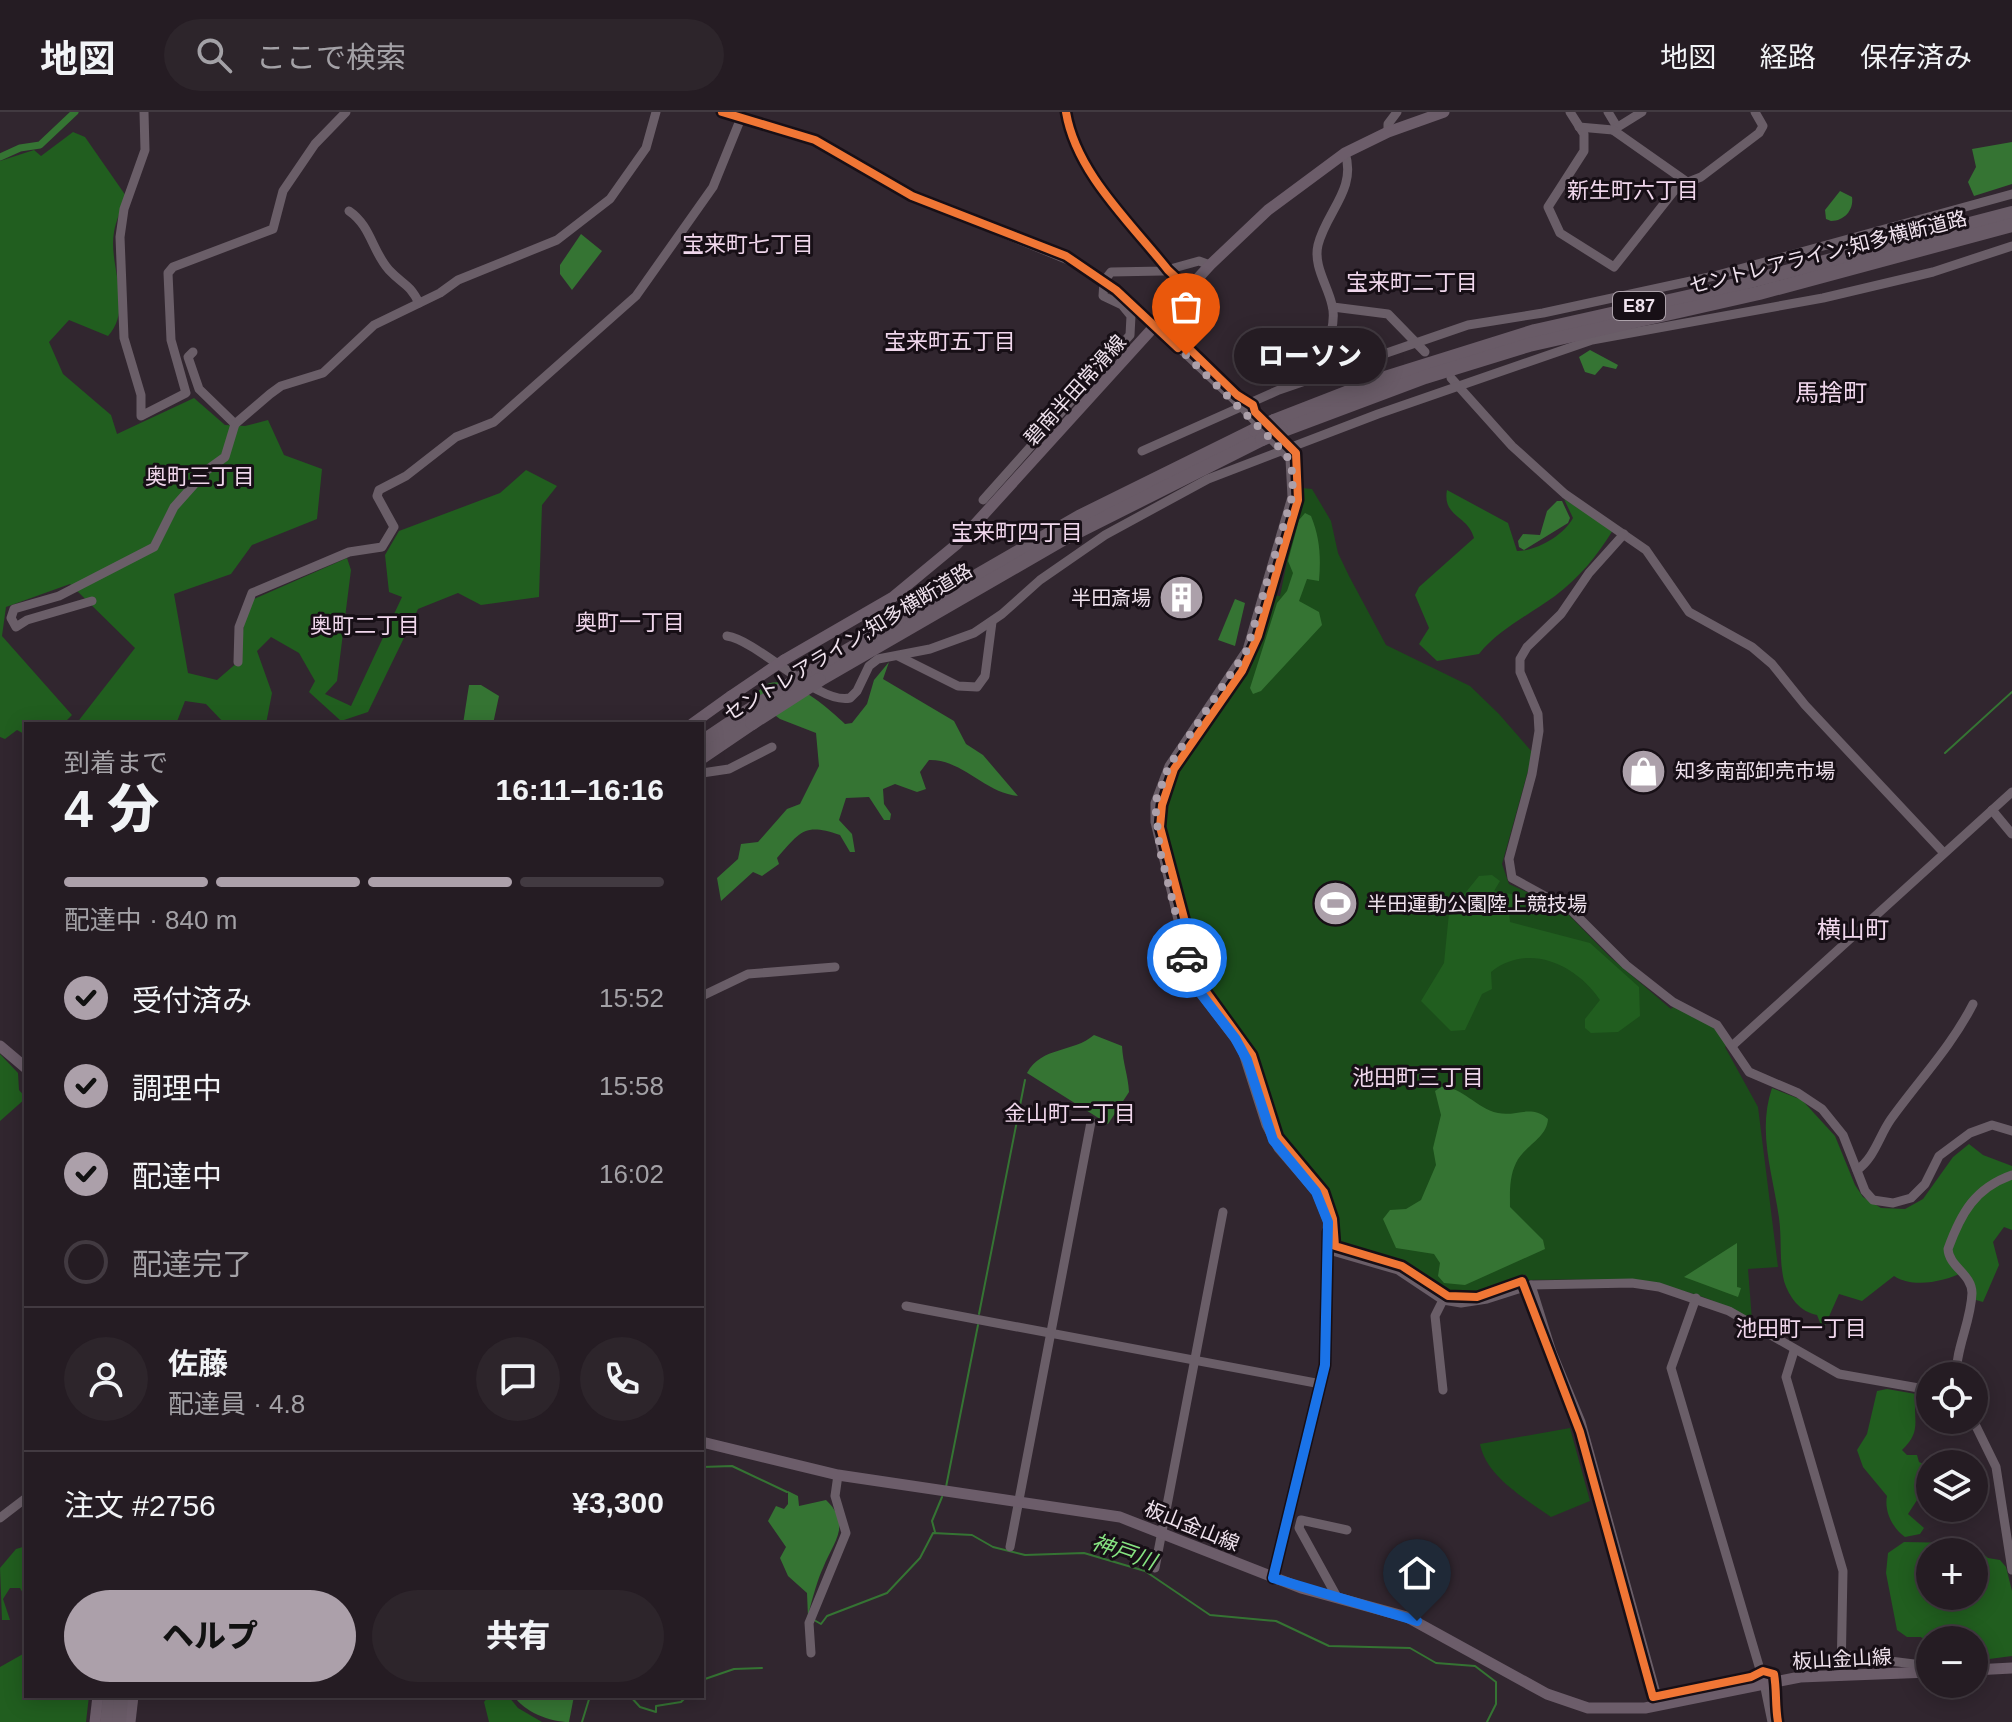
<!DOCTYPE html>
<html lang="ja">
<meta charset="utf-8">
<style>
:root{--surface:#251c23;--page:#2d252b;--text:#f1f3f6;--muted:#a3a1a6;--line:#423a41;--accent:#aca0aa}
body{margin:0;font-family:Arial,"Noto Sans JP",sans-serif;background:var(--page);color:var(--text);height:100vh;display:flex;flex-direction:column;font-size:30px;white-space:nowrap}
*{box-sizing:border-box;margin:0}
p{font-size:26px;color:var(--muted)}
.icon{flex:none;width:44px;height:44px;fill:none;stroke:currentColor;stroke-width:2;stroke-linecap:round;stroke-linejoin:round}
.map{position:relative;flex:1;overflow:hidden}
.sheet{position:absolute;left:24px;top:610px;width:680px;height:976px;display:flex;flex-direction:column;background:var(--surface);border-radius:0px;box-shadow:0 4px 20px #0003,0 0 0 2px var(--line)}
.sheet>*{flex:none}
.buttons{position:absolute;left:1916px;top:1250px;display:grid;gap:16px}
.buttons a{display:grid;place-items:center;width:72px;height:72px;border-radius:50%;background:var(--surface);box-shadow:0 4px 20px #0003,0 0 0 2px var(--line);font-size:40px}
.pin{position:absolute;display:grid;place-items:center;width:68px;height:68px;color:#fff;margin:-82px -34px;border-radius:50% 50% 50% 0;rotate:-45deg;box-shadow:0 0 8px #0007}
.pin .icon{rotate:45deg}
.courier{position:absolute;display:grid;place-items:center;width:80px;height:80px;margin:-40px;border:6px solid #1a73e8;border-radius:50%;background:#fff;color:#222;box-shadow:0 2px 10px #0007}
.bubble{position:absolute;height:56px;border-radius:28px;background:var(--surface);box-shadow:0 4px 20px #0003,0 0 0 2px var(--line);font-size:26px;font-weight:800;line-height:56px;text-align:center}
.summary em{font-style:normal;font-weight:800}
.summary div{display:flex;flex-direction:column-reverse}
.summary{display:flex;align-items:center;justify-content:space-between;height:136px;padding:0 40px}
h1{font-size:52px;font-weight:800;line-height:60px}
.bar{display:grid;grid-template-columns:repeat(4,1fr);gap:12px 8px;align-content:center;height:96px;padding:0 40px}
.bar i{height:10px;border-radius:6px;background:var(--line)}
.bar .active{background:var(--accent)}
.bar p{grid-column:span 4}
.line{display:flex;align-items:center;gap:20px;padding:0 40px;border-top:2px solid var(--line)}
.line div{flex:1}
.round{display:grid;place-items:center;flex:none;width:84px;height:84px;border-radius:42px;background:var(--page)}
ol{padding:0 40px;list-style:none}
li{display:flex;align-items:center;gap:24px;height:88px}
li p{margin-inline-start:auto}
li .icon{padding:8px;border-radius:50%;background:var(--accent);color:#111;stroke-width:4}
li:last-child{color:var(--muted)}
li i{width:44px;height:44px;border:4px solid var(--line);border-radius:50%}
.primary-button{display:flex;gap:16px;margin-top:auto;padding:16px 40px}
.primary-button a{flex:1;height:92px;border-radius:48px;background:var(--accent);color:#111;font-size:32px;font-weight:800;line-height:92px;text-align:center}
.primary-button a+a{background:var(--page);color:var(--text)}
header{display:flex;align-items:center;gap:48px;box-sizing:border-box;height:112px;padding:0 40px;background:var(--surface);border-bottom:2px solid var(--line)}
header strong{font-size:38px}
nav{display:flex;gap:44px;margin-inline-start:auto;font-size:28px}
.search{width:560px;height:72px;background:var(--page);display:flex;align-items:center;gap:20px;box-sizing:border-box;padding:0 28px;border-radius:44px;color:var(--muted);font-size:30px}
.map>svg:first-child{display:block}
</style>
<header>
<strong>地図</strong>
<div class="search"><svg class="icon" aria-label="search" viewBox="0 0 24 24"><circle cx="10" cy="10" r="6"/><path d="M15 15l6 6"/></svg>ここで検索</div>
<nav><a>地図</a><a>経路</a><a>保存済み</a></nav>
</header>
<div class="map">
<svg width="2012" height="1610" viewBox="0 0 2012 1610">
<rect width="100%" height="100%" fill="#31262f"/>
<g fill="#1b4d1a">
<path d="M1302,376L1312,377L1331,409L1338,441L1349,464L1386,533L1470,574L1499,602L1533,641L1502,752L1509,772L1562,796L1609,844L1671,897L1675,893L1707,908L1729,932L1725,935L1758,995L1778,1155L1748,1157L1752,1208C1677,1164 1610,1167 1526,1168V1162L1518,1168L1464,1185L1439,1177L1401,1151L1338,1132L1332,1089L1282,1028L1268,996L1257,949L1243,921L1208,879L1200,863L1184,809L1164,709L1169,674L1241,567L1256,538L1273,483L1280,484Z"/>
<path d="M1570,1316L1590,1389L1551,1405C1524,1386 1486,1364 1480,1332Z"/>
</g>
<g fill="#215e1f" fill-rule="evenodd">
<path d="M73,20L85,25L126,84C122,96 116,108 114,120C108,154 134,195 108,224L69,208L49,230L63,262L111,303L117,322L194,286L225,313L245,314L268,308L284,343L322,357L317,407L252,433L231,462L174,482L188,561L217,568L239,549L247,490L347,446L351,458L337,569L325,582L351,594L402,485L389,480L385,443L399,419L500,381L526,358L557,374L542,393L539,485L481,493L458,481L418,497L368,600L341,609L309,580L315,569L299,541L271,525L257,539L272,581L266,612H225L206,592L185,589L176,612H76L135,536L70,472L6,495L2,524L72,603L63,612H26V623L17,618L5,627L0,625V49L34,38L41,44Z"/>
<path d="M1447,378L1508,411L1517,439C1537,439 1564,423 1573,406L1564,387L1613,418C1597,444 1580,465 1555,484C1529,503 1499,517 1479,542L1437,549L1419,532L1429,516L1415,483L1419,475L1474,426C1468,403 1442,405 1447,378Z"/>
<path d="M1492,763L1500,769L1494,779L1517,783V789L1509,800L1510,810L1590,831L1639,875L1640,904L1618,920L1591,921L1585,916V907L1600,888C1576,852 1528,830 1491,860L1492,877L1482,882L1465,918L1451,919L1421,889L1444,851L1449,801L1479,764Z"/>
<polygon points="0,942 18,961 19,978 26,986 0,1009"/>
<path d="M1772,976L1802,988L1835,1024L1855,1073L1863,1085L1881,1096L1905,1097L1923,1087L1953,1045L1969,1032L1983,1043L2012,1054V1118L2004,1115L1993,1130L1999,1153L1983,1190L1976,1188L1974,1173L1964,1160C1945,1169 1914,1177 1894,1164L1862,1189L1839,1182L1823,1218L1817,1203C1800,1200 1789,1185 1784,1169C1779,1148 1782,1127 1779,1106C1773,1062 1757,1020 1772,976Z"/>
<path d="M1887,1277L1916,1282C1912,1308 1923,1318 1902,1338L1907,1343H1917L1919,1350L1930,1355V1368L1908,1402L1924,1416L1920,1422L1905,1425C1892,1416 1884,1398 1887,1384L1863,1355L1857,1338L1867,1322L1877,1279Z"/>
<path d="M1904,1430L1959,1431L1974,1434L1988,1446L2000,1448L2006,1455L2012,1479V1544L1974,1549V1528H1930V1533L1921,1525H1907L1897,1518L1886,1461L1888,1441ZM1930,1440H1974V1484H1930Z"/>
<polygon points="26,1434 26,1487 20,1476 10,1476 3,1487 10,1508 2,1508 0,1456 16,1437"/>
<polygon points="23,1542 26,1542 26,1584 89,1584 86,1610 0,1610 0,1555"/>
<polygon points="489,1584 509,1585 518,1596 542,1610 489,1610 484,1590"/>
</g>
<g fill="#357433">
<polygon points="2012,30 2012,72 1974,84 1968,70 1976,55 1972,37"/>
<path d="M1840,79L1852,85C1854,98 1844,109 1831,109L1826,107L1825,98Z"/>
<polygon points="581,122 602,139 572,178 560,162 560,153"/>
<polygon points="1590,238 1618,253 1616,257 1603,254 1595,263 1585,260 1579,245"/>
<polygon points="1557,389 1562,389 1570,406 1568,411 1524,438 1519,435 1518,429 1523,422 1540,423 1547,399"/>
<path d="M1305,401L1311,404C1320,426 1321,445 1319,469L1307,467L1299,489L1319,500L1322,513L1261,579L1253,582L1250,576L1277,491L1287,479L1293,461L1288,449L1299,408Z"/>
<polygon points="1235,487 1245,491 1235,534 1218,528"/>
<path d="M889,550L883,567L954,609L966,632L983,643L1018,684C985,681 962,647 929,648L920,660L926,677L917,680L895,672L883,677L884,692L891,702L890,708H884L869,685L846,686L839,708L852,722L855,740H850L840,723C804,711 801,719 777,746L779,752L762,764L753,760L721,789L717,766L738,747L741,732L758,730L787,697L800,692L819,654L816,621L780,607L760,592L758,580C778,551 827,595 845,612L852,611L867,592L874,568Z"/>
<polygon points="469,573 481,573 499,584 493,612 463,612"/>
<path d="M1094,923L1122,934C1123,952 1128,963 1129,980L1108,1012L1027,961C1042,934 1073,941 1094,923Z"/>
<path d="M1441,975C1464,975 1475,996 1498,1001C1516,1005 1531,992 1548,1007C1547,1026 1524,1034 1516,1051C1509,1065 1510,1081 1510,1095L1543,1128L1545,1137L1465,1173L1444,1171L1438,1164L1440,1151L1434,1142L1396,1136L1383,1107L1390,1098L1406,1097L1421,1088L1436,1053L1433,1036L1441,1003L1435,979Z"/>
<polygon points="1737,1131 1737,1175 1741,1176 1738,1185 1684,1165"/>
<path d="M788,1379L798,1384L799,1394L826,1388C852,1413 834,1429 823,1456C818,1466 810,1494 808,1505L807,1481L788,1464L780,1446L786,1435L768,1409L776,1394L784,1397L788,1392Z"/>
<path d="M514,1584H574L569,1610C550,1610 524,1600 514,1584Z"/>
</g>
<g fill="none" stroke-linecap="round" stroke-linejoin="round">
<g stroke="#357433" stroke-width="2">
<polyline points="1945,641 2012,580"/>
<polyline points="979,1202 1025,968"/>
<polyline points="702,1355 732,1354 787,1380"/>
<polyline points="946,1375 978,1213"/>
<polyline points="935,1420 932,1409 942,1385"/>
<polyline points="814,1508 821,1512 827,1504 887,1481 920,1446 933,1421 972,1423 993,1435 1025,1443 1084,1441 1145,1459 1210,1503 1276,1509 1329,1534 1410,1536 1436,1551 1475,1554 1496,1570 1496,1592 1487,1610"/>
<polyline points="702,1568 734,1557 762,1556"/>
<polyline points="630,1584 640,1595 656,1600 656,1594 681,1590 687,1584"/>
<polyline points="582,1610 590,1584"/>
</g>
<polyline stroke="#357433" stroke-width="7" points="0,45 20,36 40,33 75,0"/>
<g stroke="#6a5e68" stroke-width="9">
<polyline points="144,0 145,38 124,97 120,125 124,226 141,283 141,304 186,281 171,228 168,161 173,155 273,117 283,79 315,32 346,0"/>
<polyline points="722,0 815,28 912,84 1083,154 1157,215 1240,293 1290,347 1292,385 1247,538 1169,654 1155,691 1155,710 1191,863 1201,882 1241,935 1266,1013 1278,1036 1316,1080 1328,1110 1325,1253 1273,1466"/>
<polyline points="1570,0 1584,22 1584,39 1548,95 1560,121 1614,155 1678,74 1701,65 1759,21 1763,14 1755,0"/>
<polyline points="1608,0 1617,15"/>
<polyline points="1579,15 1613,18 1642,0"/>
<polyline points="1613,18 1687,70"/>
<polyline points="1388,20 1388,12 1397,0"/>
<path d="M349,99C371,114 372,139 389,158C403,173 409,171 419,191"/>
<polyline points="1333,195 1388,202 1425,240"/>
<polyline points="193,240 188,245 199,277 235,312"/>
<path d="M1316,266C1322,245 1338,215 1332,193C1328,174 1313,154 1318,133C1326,100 1357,77 1345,41"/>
<polyline points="1451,266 1512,334 1565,382 1646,438 1689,500 1752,535 1772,552 1805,593 1943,740"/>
<polyline points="1142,339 1279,278 1468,213 1543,201 1714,164 2012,82"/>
<polyline points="983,388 1130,223 1131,204 1122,193 1103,184 1104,169 1111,160 1163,159 1199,149 1210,153"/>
<polyline points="1624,422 1589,461 1561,502 1527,535 1520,547 1520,560 1538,602 1539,619 1532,662 1509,747 1512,766 1572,799 1626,853 1673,890 1717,913 1749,960 1798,981 1822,997 1843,1023 1865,1079 1873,1088 1893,1091 1911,1086 1925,1072 1939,1044 1970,1021 1992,1013 2012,1019"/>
<polyline points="92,489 27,508 16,515 11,506 14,497 59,484 154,435 174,395 207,358 225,345 235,312 270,282 281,274 323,261 374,213 440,181 458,168 557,128 610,87 646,36 656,0"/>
<path d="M727,524C759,529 818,593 850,586L857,579L869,554L878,547L930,537L974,521L1002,502L1040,468L1105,423L1208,367L1378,302L1592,228L1823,186L1933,160L2012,134"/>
<polyline points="898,544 958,574 977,575 985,564 992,510"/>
<polyline points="238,550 239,515 252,481 349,440 382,435 394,415 377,384 379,378 406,364 456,325 494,310 636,184 713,75 741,6"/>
<polyline points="702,661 729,657 772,635"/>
<polyline points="1992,698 2012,722"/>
<polyline points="702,884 748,862 835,855"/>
<polyline points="1732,934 2012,680"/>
<path d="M1857,1058C1875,1045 1879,1024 1891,1007C1919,968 1951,935 1973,892"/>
<polyline points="1329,1138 1398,1158 1443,1188 1461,1191 1487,1187 1531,1173 1632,1171 1659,1175 1729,1199 1839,1262 1930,1278"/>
<polyline points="1531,1173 1552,1240 1581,1310 1659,1592"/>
<polyline points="1696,1186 1671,1256 1764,1571 1772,1610"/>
<polyline points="1443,1188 1435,1204 1443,1278"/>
<polyline points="906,1194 1321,1272"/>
<polyline points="1794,1239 1786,1265 1843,1459 1841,1564"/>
<path d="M1956,1264C1956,1235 1971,1210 1972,1181C1972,1162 1949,1155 1948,1137C1961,1101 1975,1076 2012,1063"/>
<polyline points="1973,1308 1996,1355 2012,1458"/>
<polyline points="0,1406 26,1386"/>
<polyline points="1010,1435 1091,1010"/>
<polyline points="1155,1456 1223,1100"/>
<polyline points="1337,1485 1299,1416 1301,1408 1347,1418"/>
<polyline points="811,1541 809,1511 846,1421 835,1384 838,1363"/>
<polyline points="1842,1543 1930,1554"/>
</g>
<g stroke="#6c5d6a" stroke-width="11">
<polyline points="784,548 893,485 957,432 1210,153 1268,98 1345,41 1388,20 1444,0"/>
<polyline points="692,612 731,584"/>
<polyline points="0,934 26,956"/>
<polyline points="702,1330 838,1363 1120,1405 1301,1476 1407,1505 1547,1582 1588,1596 1645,1596 1800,1565 1930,1560"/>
<polyline points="1974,1558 2012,1556"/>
<polyline points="95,1610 98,1584"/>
<polyline points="130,1610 133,1584"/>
</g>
<g stroke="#695b67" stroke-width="14">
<polyline points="1274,309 1382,267 1535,219 1705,181 2012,101"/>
<polyline points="1281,319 1425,265 1529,233 1759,181 2012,113"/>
<polyline points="805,563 1079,405 1255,318"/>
<polyline points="819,568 1063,427 1262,327"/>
<polyline points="702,630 745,601"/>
<polyline points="702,645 752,611"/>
<polyline points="107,1610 110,1584"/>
<polyline points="119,1610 121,1584"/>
</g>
<polyline stroke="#6c5d6a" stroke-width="11" points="731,584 784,548"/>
<g stroke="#695b67" stroke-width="14">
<polyline points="1255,318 1274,309"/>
<polyline points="1262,327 1281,319"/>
<polyline points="745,601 805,563"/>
<polyline points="752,611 819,568"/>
</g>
<defs>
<g id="cycleway">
<polyline points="722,0 815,28 912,84 1066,144 1116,178 1178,236"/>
<path d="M1066,0C1076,61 1131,111 1168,158L1184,173L1161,198L1171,209L1174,222L1237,283L1253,293L1255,300L1296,341L1298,388L1258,524L1242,559L1174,657L1162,693L1160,715L1202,874L1252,943L1278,1025L1324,1080L1333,1107L1335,1134L1402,1154L1448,1184L1477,1185L1522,1169L1580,1320L1653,1585L1751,1565L1763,1559L1774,1562C1777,1579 1775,1593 1778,1610"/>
<polyline points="1273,1466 1325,1253 1328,1120"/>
</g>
</defs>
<use href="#cycleway" stroke="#170f16" stroke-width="13"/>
<use href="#cycleway" stroke="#f07635" stroke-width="8"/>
</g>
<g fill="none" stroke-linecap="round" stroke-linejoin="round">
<path stroke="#aca0aa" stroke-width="8" stroke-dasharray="0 14.4" d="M1186,243L1284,340C1294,353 1293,368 1292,385L1247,538L1169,654L1155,691L1160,739L1187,846"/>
<polyline stroke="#1a73e8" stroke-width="10" points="1187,846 1201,882 1235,926 1247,948 1273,1028 1316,1080 1328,1110 1325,1253 1273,1466 1417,1509"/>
</g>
<defs>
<symbol id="building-disc" viewBox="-11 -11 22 22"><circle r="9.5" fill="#aca0aa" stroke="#170f16"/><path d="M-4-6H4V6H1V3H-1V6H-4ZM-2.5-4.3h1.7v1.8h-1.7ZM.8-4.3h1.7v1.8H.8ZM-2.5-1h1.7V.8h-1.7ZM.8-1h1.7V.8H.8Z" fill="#fff"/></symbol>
<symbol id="shop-disc" viewBox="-11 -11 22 22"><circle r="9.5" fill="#aca0aa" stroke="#170f16"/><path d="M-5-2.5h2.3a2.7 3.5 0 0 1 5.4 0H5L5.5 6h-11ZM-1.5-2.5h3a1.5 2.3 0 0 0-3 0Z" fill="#fff"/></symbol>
<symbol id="stadium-disc" viewBox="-11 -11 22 22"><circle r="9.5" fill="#aca0aa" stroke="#170f16"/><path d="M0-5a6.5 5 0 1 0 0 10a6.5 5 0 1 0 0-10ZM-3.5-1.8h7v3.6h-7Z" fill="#fff"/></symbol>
</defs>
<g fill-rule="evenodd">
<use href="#building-disc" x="1156" y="460" width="51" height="51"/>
<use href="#shop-disc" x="1618" y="634" width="51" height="51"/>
<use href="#stadium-disc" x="1310" y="766" width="51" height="51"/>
</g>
<g text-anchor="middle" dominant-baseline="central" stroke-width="6" stroke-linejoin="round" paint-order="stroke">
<rect fill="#170f16" stroke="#aea3ac" stroke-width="2" x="1613" y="180" width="52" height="28" rx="6"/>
<g font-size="18" font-weight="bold" fill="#efe2ed">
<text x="1639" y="194">E87</text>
</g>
<g font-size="20" fill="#efe2ed" stroke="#170f16">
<text transform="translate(1828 140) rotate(-14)">セントレアライン;知多横断道路</text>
<text transform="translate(1075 278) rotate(-48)">碧南半田常滑線</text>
<text transform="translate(848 530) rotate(-31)">セントレアライン;知多横断道路</text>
<text transform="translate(1192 1414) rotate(22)">板山金山線</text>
<text transform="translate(1842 1547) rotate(-3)">板山金山線</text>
</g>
<g font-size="20" fill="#efe2ed" stroke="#170f16" text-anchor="start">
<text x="1151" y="486" text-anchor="end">半田斎場</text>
<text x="1675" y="659">知多南部卸売市場</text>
<text x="1367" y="792">半田運動公園陸上競技場</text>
</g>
<g font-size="22" fill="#f0d7ec" stroke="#170f16">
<text x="1633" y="78">新生町六丁目</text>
<text x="748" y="132">宝来町七丁目</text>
<text x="1412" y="170">宝来町二丁目</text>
<text x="950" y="229">宝来町五丁目</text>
<text x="200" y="364">奥町三丁目</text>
<text x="1017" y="420">宝来町四丁目</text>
<text x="630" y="510">奥町一丁目</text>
<text x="365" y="513">奥町二丁目</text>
<text x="1418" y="965">池田町三丁目</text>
<text x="1070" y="1001">金山町二丁目</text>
<text x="1801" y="1216">池田町一丁目</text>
</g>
<g font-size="22" font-style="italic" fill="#86e381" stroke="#170f16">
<text transform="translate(1124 1440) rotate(19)">神戸川</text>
</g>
<g font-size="24" fill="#f0d7ec" stroke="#170f16">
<text x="1831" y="280">馬捨町</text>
<text x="1853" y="817">横山町</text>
</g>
</g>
</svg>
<div class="buttons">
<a><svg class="icon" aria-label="locate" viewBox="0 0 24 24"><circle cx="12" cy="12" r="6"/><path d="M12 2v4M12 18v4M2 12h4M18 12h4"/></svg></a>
<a><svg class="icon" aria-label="layers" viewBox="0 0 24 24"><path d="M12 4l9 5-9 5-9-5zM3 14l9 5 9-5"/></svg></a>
<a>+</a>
<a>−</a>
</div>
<div class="pin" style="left:1186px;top:243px;background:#ea580c"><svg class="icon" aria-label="bag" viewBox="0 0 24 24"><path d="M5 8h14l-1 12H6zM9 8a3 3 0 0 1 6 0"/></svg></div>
<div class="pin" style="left:1417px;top:1509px;background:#1f2937"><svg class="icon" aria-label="home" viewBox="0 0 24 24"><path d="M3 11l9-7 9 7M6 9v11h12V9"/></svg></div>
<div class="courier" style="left:1187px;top:846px"><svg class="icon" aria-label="car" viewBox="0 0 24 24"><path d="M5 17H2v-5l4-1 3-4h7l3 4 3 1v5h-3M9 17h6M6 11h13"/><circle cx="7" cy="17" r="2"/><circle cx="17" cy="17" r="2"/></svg></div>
<div class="bubble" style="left:1234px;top:216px;width:152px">ローソン</div>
<section class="sheet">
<div class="summary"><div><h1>4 分</h1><p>到着まで</p></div><em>16:11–16:16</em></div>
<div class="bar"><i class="active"></i><i class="active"></i><i class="active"></i><i></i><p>配達中 · 840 m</p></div>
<ol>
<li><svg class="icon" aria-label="check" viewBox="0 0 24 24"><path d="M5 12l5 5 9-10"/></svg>受付済み<p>15:52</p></li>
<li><svg class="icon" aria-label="check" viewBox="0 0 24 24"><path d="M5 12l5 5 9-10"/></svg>調理中<p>15:58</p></li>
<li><svg class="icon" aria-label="check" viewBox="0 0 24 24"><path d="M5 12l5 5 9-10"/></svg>配達中<p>16:02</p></li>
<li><i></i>配達完了</li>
</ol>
<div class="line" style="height:144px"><a class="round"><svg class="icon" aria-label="person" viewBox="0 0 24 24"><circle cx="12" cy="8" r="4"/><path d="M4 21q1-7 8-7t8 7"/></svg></a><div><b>佐藤</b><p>配達員 · 4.8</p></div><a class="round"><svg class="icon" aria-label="chat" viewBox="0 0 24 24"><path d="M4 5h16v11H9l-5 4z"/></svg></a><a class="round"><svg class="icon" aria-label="phone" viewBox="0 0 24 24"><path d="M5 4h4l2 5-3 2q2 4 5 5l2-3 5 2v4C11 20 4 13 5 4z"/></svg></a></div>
<div class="line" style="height:104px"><div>注文 #2756</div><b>¥3,300</b></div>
<div class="primary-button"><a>ヘルプ</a><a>共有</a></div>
</section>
</div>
